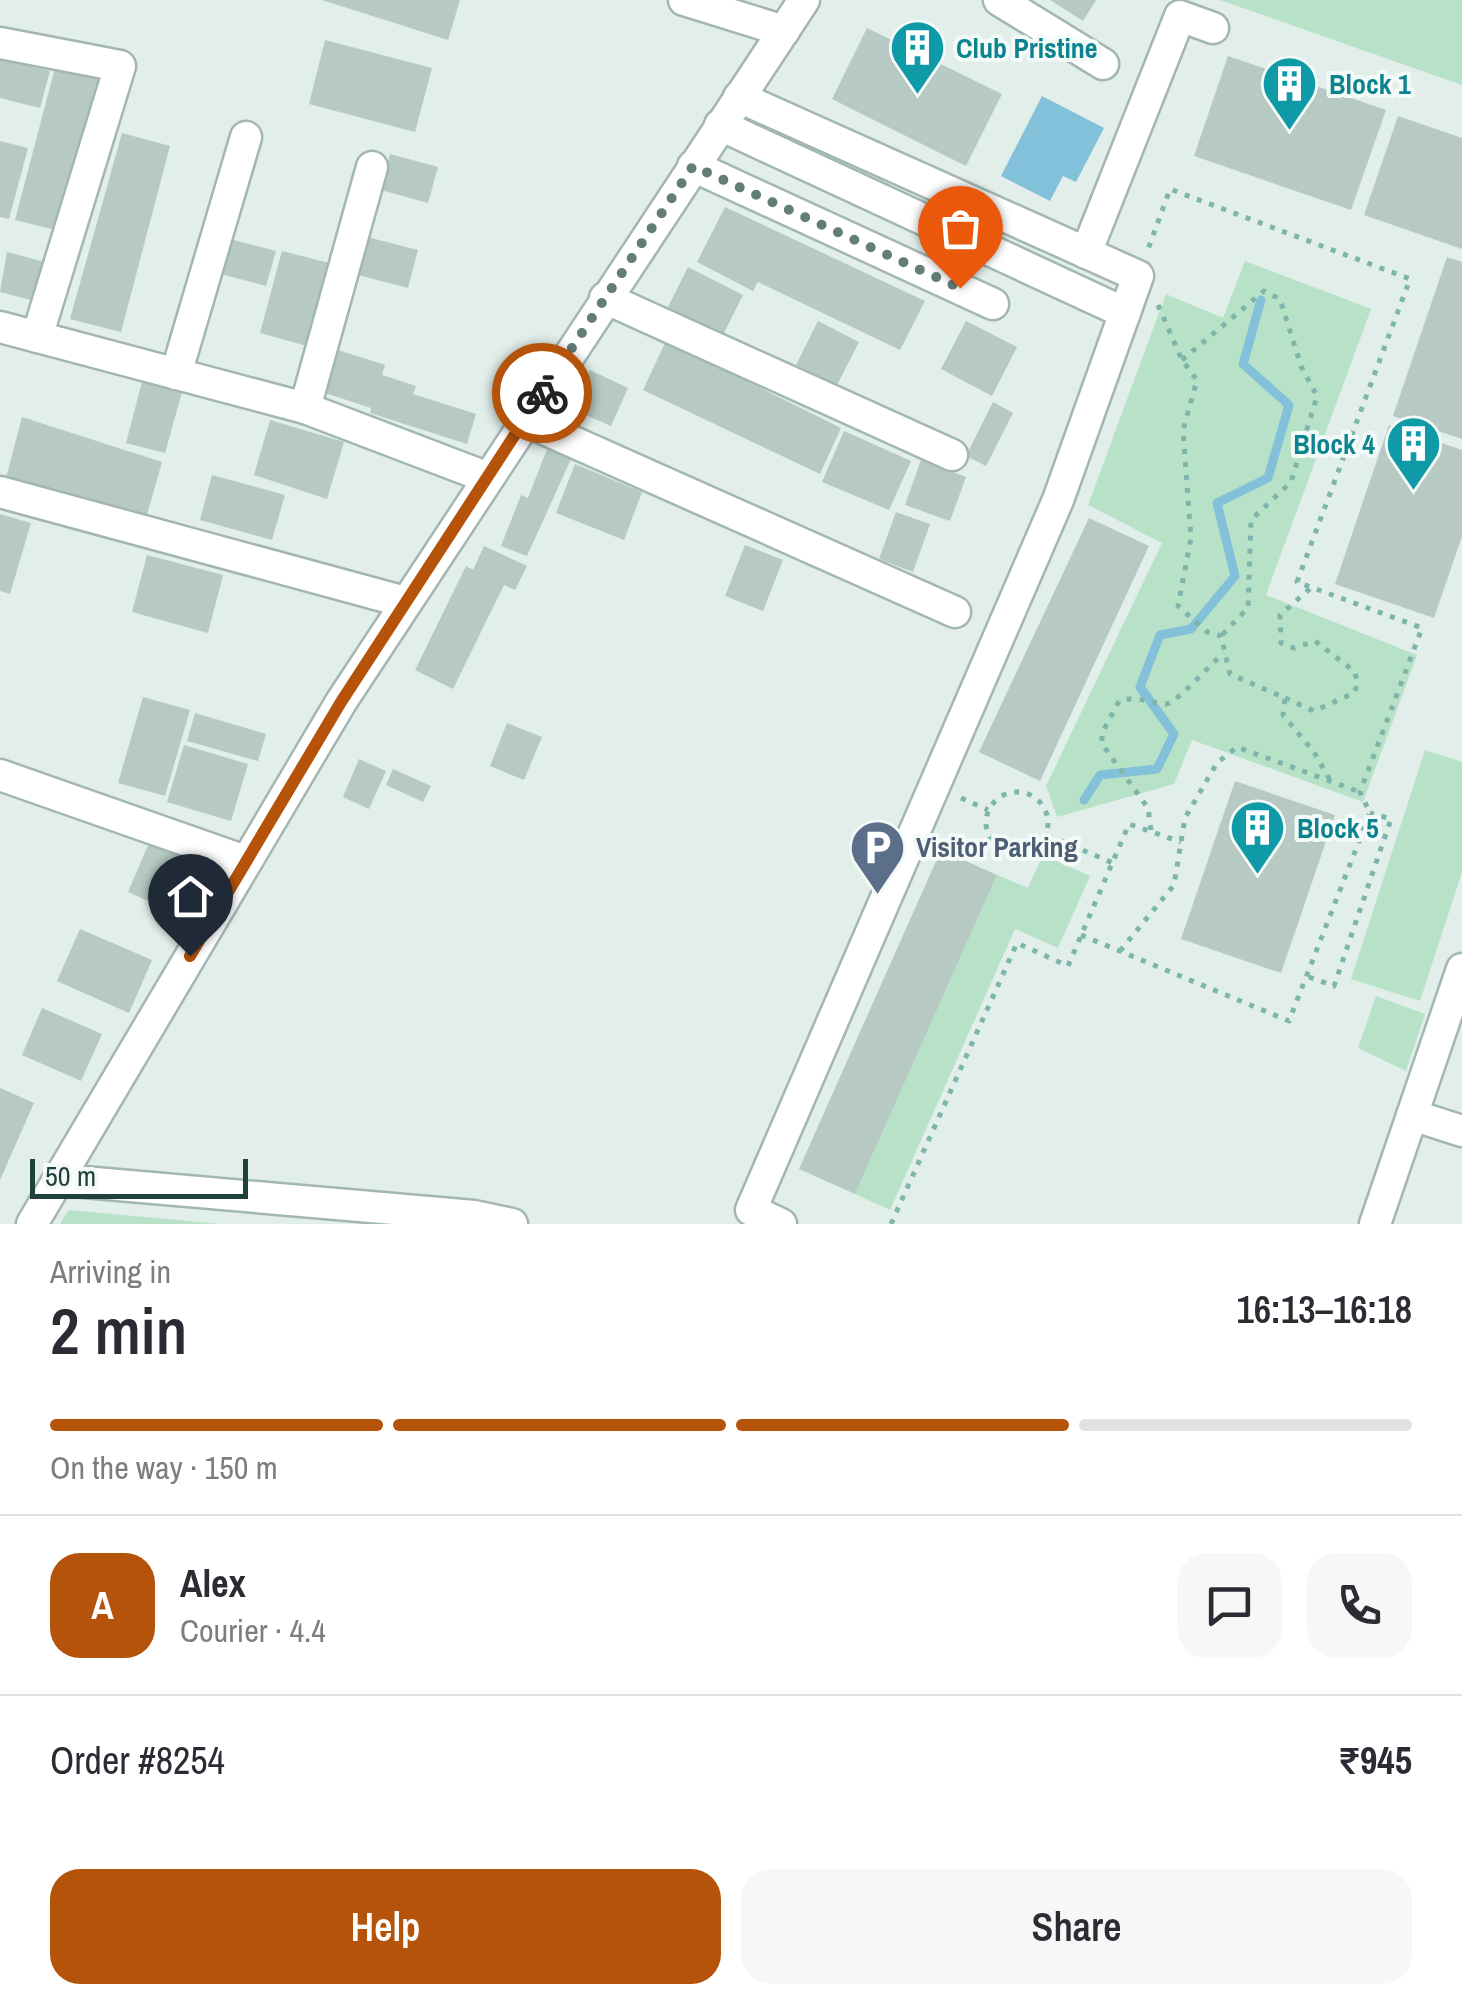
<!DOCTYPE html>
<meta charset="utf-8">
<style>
:root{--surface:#fff;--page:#f7f7f7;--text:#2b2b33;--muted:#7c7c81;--line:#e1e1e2;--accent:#b45309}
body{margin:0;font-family:"Archivo Narrow",sans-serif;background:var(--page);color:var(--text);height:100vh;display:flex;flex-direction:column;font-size:38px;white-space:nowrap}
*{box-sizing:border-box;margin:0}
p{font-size:32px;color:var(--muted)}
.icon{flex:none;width:55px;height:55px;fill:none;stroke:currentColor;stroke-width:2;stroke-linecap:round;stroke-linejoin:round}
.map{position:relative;height:1224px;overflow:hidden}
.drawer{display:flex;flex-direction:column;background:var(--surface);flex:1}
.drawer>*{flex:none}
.scale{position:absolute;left:30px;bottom:25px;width:218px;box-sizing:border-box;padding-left:10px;border:5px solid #1f413c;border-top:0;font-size:28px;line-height:35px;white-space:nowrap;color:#1f413c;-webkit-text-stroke:8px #f3faf7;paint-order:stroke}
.pin{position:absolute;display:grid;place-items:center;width:85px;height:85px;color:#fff;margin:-102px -42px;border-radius:50% 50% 50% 0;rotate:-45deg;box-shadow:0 0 10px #0007}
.pin .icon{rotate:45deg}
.courier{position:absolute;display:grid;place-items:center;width:100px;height:100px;margin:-50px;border:8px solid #b45309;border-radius:50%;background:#fff;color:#222;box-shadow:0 2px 12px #0007}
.overview em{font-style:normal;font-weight:600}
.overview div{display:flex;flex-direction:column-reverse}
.overview{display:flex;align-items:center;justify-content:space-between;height:170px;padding:0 50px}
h1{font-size:65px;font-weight:600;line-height:75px}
.bar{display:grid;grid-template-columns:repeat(4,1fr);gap:15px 10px;align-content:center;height:120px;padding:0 50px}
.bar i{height:12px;border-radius:8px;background:var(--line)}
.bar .on{background:var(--accent)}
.bar p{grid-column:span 4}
.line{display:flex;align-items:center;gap:25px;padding:0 50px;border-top:2px solid var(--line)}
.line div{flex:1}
.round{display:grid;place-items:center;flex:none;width:105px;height:105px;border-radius:30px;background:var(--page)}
.cta{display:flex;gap:20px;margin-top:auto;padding:20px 50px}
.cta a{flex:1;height:115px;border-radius:30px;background:var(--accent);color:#fff;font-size:40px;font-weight:600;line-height:115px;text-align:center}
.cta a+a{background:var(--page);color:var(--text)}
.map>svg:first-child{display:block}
</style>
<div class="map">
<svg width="1462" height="1224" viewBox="0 0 1462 1224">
<rect width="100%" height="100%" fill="#e1eeea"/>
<g fill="#b8e2c8">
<polygon points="1220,0 1462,0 1462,85"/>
<polygon points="1245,261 1371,309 1266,595 1417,655 1363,802 1192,740 1174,784 1057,817 1046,786 1162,543 1088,505 1166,294 1223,318"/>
<polygon points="1425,750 1462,762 1462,872 1420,1001 1351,979"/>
<polygon points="1043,855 1090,876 1058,948 1015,929 890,1210 855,1194 997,875 1028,888"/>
<polygon points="1376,996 1425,1014 1406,1071 1358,1048"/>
<polygon points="69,1210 221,1224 60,1224"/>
</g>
<polygon fill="#83c1da" points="1042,96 1104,128 1076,182 1063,176 1050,201 1001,176"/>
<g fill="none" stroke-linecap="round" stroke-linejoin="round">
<polyline stroke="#83c1da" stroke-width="9" points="1084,800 1100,775 1157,769 1174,734 1140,687 1160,635 1191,629 1235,576 1217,503 1268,478 1289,405 1243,364 1261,300"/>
</g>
<g fill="#b6c9c3">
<polygon points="322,0 460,0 448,40"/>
<polygon points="1050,0 1096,0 1083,21"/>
<polygon points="867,28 1002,94 966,166 832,99"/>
<polygon points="325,40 432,68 415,132 309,104"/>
<polygon points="1228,56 1386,110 1351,210 1194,156"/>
<polygon points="0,58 50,71 40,108 0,98"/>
<polygon points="55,68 105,81 64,232 15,220"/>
<polygon points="1398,116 1462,138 1462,249 1364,215"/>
<polygon points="122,133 170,146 121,332 70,319"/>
<polygon points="0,141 28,148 9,219 0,217"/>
<polygon points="390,154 438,167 428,203 381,190"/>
<polygon points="725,207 925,301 900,350 758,282 753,291 697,262"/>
<polygon points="367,237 418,250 408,288 358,275"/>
<polygon points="230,239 276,251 266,286 221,274"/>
<polygon points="282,251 329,263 307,346 260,333"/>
<polygon points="7,252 52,264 42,303 0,292"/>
<polygon points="1447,257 1462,262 1462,439 1393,416"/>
<polygon points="688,267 743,295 722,337 667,309"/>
<polygon points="818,321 859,342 837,385 796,365"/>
<polygon points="966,321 1017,347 992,396 941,369"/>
<polygon points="666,341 841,428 820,474 643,390"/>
<polygon points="338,350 385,365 382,375 416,386 413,394 476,414 467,444 370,413 371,408 325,393"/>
<polygon points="590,370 628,388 611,426 572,409"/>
<polygon points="142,382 182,392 165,453 126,443"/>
<polygon points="993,402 1013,413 986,466 966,456"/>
<polygon points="22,417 162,462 144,525 6,478"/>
<polygon points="270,420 344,442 327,499 254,475"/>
<polygon points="1389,425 1462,450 1462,536 1434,618 1335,584"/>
<polygon points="844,431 911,461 889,510 822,482"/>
<polygon points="547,449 571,459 527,556 501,546 521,495 528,498"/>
<polygon points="921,460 966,477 950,521 905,505"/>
<polygon points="575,464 642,492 624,540 556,513"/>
<polygon points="212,475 285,495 272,540 200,520"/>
<polygon points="896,512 930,524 913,572 879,559"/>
<polygon points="0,514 31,523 10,594 0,591"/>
<polygon points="1089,518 1149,546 1040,781 979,752"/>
<polygon points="745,545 783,560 763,611 725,596"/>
<polygon points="484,546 527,566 515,590 504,585 453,689 415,670 466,566 473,570"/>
<polygon points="147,555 223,575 208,633 132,612"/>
<polygon points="143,697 190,710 165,796 118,783"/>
<polygon points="195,713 266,734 258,761 187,741"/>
<polygon points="507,723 542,737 524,780 490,766"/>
<polygon points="184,745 248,764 231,821 167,802"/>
<polygon points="359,759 386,771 369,809 343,797"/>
<polygon points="393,769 431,786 423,802 386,785"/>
<polygon points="1235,781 1335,815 1281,973 1181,939"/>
<polygon points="152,836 213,862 188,919 128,892"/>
<polygon points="941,850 997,875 855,1194 799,1169"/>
<polygon points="80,929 152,960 129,1013 57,981"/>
<polygon points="42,1008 102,1034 81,1081 22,1055"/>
<polygon points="0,1088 34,1103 0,1180"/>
</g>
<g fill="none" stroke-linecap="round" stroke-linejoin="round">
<defs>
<g id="minor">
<polyline points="684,0 784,31"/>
<polyline points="999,0 1103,64"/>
<polyline points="0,43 120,66 37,337"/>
<polyline points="739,97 1138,276 1058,500 751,1210 781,1224"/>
<polyline points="720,125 1125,313"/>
<polyline points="693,166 993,304"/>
<polyline points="1086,253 1180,16 1213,28"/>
<polyline points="605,298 952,455"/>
<polyline points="0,327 305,408 486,477"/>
<polyline points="176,374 246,137"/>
<polyline points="305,408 372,167"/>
<polyline points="524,420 955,612"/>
<polyline points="0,492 405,602"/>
<polyline points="0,775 245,861"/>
<polyline points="1412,1115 1462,1131"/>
<polyline points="61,1180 474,1216 512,1224"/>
<polyline points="32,1224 341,702 804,0"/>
<polyline points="1375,1224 1462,969"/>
</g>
</defs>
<use href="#minor" stroke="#a3b7b2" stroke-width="35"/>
<g stroke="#7eb5ab" stroke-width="5" stroke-dasharray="5 8" stroke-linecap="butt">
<polyline points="1158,305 1182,360 1197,380 1183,430 1191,538 1178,606 1207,632 1221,636 1230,674 1285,698 1283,715 1314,752 1331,782"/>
<polyline points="1182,360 1264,291 1280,299 1301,366 1317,396 1291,482 1251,520 1248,608 1221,636"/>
<polyline points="1285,698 1314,711 1354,693 1358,683 1354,671 1315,641 1294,648 1281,643 1280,615 1312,587"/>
<circle cx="1017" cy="823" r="31"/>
<polyline points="961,798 988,810"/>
<path d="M1151,830L1148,808L1102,744V733L1119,701C1137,695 1148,703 1166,704C1176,704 1211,663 1224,653"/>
<polyline points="1047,835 1113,863"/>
<polyline points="1081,935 1289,1021 1370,813 1360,792 1422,628 1297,582 1410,279 1170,189 1147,252"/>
<polyline points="1120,951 1174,885 1185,818 1217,763 1237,747 1360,792"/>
<polyline points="1309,977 1334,986 1391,819 1370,813"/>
<polyline points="891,1224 1017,943 1068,966 1129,824 1181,842"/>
</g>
<use href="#minor" stroke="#fff" stroke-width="30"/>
</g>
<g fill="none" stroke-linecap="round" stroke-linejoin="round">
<polyline stroke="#637e79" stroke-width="10" stroke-dasharray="0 18" points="542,393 693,166 960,288"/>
<polyline stroke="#b45309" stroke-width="12" points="190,956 341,702 542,393"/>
</g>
<defs>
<symbol id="building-pin" viewBox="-11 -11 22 30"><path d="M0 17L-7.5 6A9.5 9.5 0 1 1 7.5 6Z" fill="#0f9aa8" stroke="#f3faf7"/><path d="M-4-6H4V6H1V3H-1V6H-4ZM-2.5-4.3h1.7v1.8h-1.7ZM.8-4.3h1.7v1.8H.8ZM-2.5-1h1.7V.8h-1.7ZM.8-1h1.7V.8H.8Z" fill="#fff"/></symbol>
<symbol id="parking-pin" viewBox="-11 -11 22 30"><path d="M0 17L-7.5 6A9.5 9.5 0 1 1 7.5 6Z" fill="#5c6f8a" stroke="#f3faf7"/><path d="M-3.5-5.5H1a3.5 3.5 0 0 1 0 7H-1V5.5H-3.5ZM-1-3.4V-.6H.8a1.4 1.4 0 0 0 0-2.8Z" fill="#fff"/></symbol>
</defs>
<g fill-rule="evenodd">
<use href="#building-pin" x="886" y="16" width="63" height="86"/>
<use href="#building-pin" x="1258" y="52" width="63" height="86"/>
<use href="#building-pin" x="1382" y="412" width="63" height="86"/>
<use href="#building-pin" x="1226" y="796" width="63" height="86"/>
<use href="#parking-pin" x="846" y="816" width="63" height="86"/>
</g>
<g text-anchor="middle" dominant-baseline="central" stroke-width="8" stroke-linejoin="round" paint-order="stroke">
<g font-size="28" font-weight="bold" fill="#0d838f" stroke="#f3faf7" text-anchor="start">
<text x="956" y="48">Club Pristine</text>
<text x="1329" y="84">Block 1</text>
<text x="1375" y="444" text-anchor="end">Block 4</text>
<text x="1297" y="828">Block 5</text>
</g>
<g font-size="28" font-weight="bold" fill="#4e5e75" stroke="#f3faf7" text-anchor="start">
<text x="916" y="847">Visitor Parking</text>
</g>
</g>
</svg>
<div class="scale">50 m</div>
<div class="pin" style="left:960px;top:288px;background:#ea580c"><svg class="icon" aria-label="bag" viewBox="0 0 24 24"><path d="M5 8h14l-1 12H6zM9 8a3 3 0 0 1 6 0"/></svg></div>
<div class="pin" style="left:190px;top:956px;background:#1f2937"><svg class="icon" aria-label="home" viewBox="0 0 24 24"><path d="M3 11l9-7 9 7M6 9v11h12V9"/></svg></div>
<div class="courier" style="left:542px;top:393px"><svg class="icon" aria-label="bike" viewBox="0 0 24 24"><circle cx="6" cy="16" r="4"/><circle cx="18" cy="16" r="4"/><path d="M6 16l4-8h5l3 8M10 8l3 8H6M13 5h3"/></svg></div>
</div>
<section class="drawer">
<div class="overview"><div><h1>2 min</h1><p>Arriving in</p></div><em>16:13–16:18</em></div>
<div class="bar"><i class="on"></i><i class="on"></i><i class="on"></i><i></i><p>On the way · 150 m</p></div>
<div class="line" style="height:180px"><b class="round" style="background:var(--accent);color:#fff">A</b><div><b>Alex</b><p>Courier · 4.4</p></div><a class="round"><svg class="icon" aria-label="chat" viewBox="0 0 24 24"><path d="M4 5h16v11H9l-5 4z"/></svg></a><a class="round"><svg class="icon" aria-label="phone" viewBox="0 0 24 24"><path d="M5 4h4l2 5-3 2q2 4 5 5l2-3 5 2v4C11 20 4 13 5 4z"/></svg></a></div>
<div class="line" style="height:130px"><div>Order #8254</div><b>₹945</b></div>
<div class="cta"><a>Help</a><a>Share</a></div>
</section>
